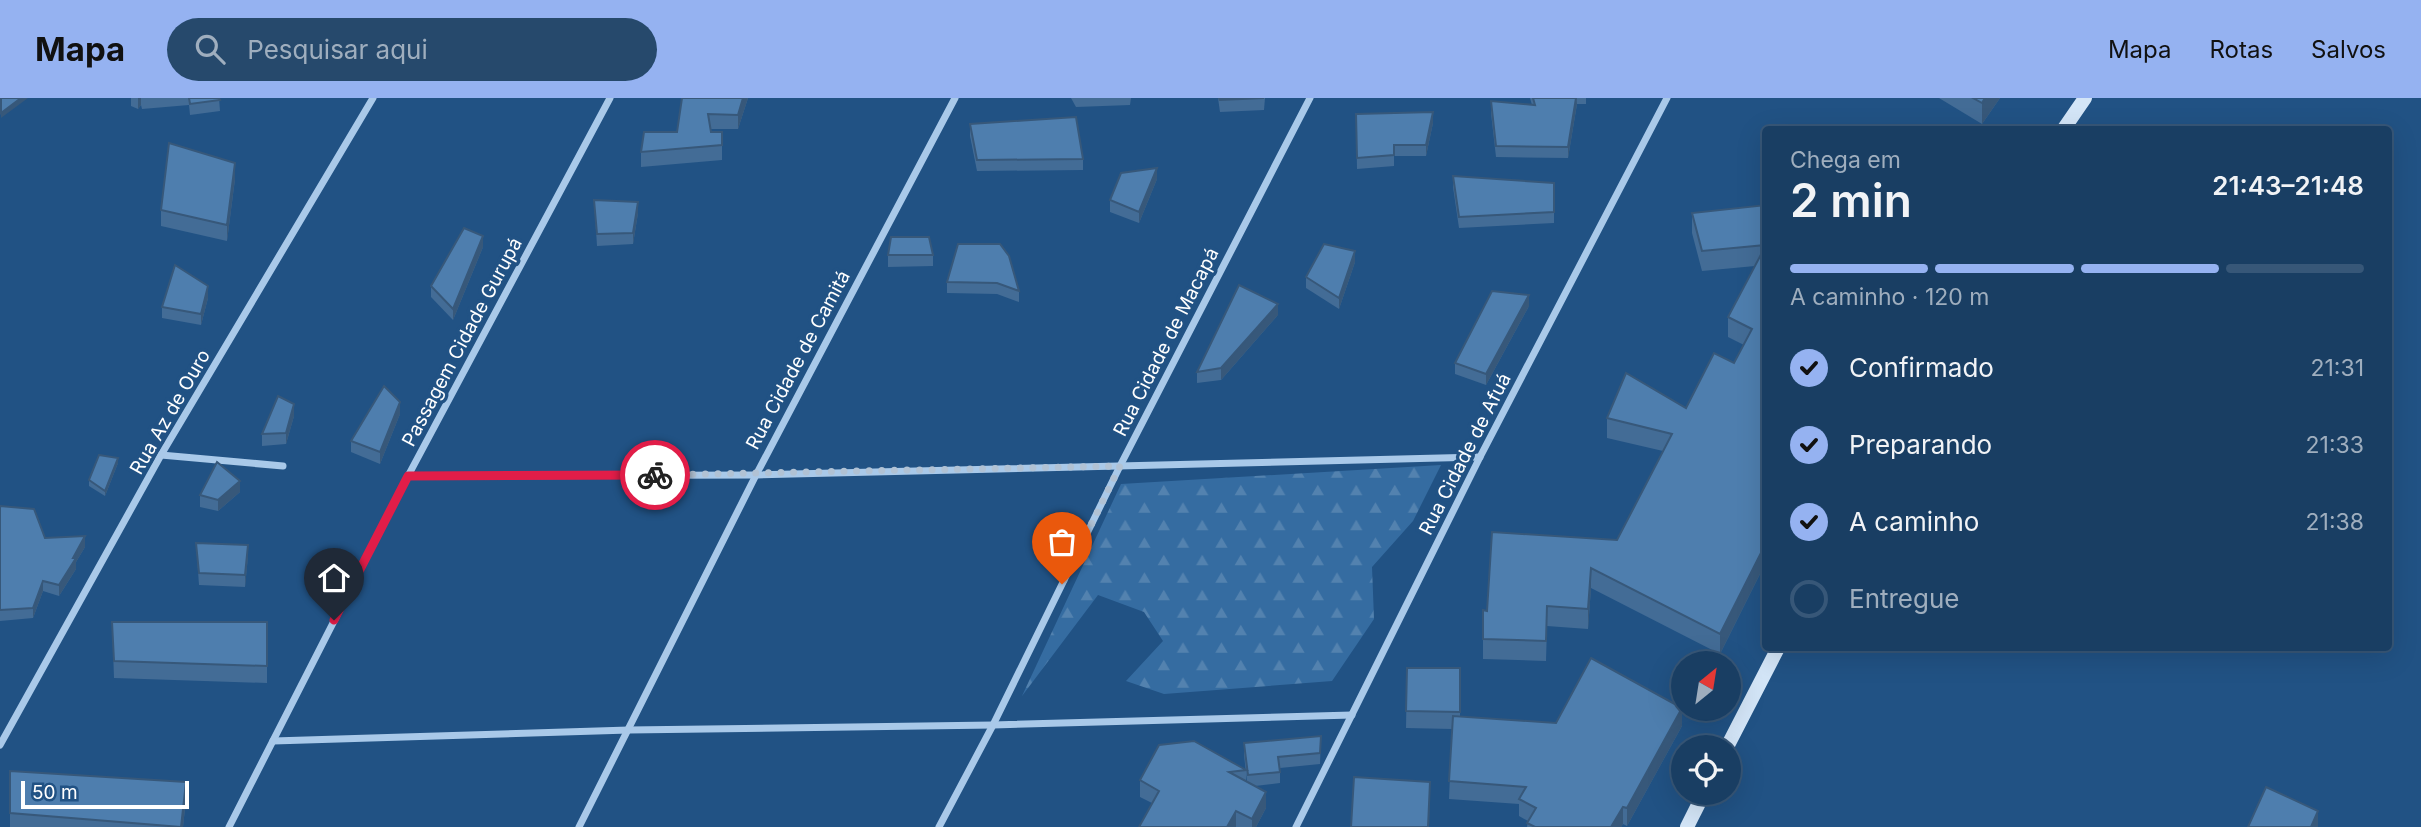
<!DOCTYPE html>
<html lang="pt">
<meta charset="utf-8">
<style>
:root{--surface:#193e63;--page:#26496c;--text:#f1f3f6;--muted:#9faebe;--line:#375778;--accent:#95b2f1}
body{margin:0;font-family:Inter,sans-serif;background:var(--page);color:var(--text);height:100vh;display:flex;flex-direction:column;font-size:26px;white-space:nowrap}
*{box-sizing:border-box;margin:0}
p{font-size:23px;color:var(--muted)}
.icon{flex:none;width:38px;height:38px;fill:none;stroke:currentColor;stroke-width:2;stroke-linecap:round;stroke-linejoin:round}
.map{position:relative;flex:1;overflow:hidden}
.drawer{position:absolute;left:1762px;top:28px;width:630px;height:525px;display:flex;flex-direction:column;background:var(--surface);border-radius:7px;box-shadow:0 7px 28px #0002,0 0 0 2px var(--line)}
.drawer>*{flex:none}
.needle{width:46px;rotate:30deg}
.tools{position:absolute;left:1671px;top:553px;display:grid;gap:14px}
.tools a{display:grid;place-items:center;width:70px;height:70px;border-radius:50%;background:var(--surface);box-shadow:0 7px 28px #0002,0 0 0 2px var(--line);font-size:35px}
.scale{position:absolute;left:21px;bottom:18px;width:168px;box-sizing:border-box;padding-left:7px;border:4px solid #fff;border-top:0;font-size:19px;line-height:24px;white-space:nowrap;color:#fff;-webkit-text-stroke:5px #215284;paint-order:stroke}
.pin{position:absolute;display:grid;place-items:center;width:60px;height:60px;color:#fff;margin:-72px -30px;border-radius:50% 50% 50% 0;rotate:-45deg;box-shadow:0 0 7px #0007}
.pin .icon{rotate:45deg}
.courier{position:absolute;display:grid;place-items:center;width:70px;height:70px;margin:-35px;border:5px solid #e11d48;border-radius:50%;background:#fff;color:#222;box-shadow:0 2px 9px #0007}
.summary em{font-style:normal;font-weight:600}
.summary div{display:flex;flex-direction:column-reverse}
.summary{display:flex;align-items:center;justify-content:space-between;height:119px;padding:0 28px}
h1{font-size:46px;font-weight:600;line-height:52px}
.bar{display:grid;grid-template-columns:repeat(4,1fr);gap:10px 7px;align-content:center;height:84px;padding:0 28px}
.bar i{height:9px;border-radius:5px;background:var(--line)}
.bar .active{background:var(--accent)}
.bar p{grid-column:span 4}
ol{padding:0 28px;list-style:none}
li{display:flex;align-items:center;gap:21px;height:77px}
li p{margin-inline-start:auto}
li .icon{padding:7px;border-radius:50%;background:var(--accent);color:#111;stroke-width:4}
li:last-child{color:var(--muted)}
li i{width:38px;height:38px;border:4px solid var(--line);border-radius:50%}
header{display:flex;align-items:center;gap:42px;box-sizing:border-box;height:98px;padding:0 35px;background:var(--accent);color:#111}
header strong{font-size:33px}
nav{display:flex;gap:38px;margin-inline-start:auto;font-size:24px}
.search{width:490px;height:63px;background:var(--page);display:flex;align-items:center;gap:18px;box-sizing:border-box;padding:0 24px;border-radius:38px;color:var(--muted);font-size:26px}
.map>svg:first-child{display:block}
</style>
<header>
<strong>Mapa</strong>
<div class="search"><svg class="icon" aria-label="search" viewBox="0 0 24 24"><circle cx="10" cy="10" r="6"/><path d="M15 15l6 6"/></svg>Pesquisar aqui</div>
<nav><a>Mapa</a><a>Rotas</a><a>Salvos</a></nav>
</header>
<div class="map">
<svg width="2421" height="729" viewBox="0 0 2421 729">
<defs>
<pattern id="forest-firs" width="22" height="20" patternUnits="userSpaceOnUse" patternTransform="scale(1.75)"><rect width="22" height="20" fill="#356ca1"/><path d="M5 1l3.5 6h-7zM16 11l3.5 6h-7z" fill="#5382af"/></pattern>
</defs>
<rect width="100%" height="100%" fill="#215284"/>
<polygon fill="url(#forest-firs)" points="1441,367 1413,423 1372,469 1374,521 1332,583 1164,596 1126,583 1163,543 1144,514 1098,497 1022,598 1121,386"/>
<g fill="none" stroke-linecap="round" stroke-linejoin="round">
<polyline stroke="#a9c9e9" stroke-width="5" points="1883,32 1911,29 1923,32"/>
<g stroke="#a9c9e9" stroke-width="7">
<polyline points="161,357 283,368"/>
<polyline points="408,378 756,377 1480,359"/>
<polyline points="273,643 629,632 993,627 1352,617"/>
<polyline points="0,647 161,357 373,0"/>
<polyline points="229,729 408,378 610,0"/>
<polyline points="579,729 756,377 955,0"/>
<polyline points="939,729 993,627 1120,368 1310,0"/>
<polyline points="1296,729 1480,359 1667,0"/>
</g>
<g stroke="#d3e5f7" stroke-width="14">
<polyline points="2063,32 2085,0"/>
<polyline points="1727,649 1778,550"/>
<polyline points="1687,729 1704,695"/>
</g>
</g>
<g fill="#436c96">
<polygon points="131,0 219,0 220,13 190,17 189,7 142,11 141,7 138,11 131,8"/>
<polygon points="682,0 748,0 738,31 711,31 711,34 722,34 722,62 641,69 641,54 677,34"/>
<polygon points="1071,0 1131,0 1130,7 1076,9"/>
<polygon points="1218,0 1265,0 1264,12 1220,14"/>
<polygon points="1530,0 1586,0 1586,6 1577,6 1568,60 1496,59 1491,15 1491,3 1532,7"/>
<polygon points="1939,0 2000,0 1982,26"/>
<polygon points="1356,16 1433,25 1426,58 1394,58 1394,68 1357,71"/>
<polygon points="970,26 1083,61 1083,72 977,73 970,38"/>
<polygon points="1453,78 1554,85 1554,125 1459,130 1453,89"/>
<polygon points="235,81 227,143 161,128 161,112"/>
<polygon points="1157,81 1139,125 1110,114 1110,102"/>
<polygon points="594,102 638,115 633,146 597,148"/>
<polygon points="1766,107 1766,464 1720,556 1591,490 1588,531 1547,528 1546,563 1483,561 1483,512 1487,513 1617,442 1663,353 1607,340 1607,320 1686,310 1734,265 1744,247 1728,239 1728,219 1755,168 1702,173 1692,135 1692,115"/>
<polygon points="958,146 1019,193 1019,204 997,196 947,195 947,184"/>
<polygon points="483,149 453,222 431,199 431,188"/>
<polygon points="888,157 933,157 933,168 888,169"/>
<polygon points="1355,164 1339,211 1306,190 1306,179"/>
<polygon points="208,200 201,227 162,220 162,209"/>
<polygon points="1529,208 1486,287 1455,276 1455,265"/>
<polygon points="1278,217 1221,282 1197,285 1197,274"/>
<polygon points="400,316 380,366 351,354 351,343"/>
<polygon points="294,318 286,346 262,348 262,336"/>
<polygon points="118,365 105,398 89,388 89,382"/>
<polygon points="240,394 218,413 200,409 200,397"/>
<polygon points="0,408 45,440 85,449 76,464 76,471 59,498 43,493 33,520 0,523"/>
<polygon points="196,445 248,458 245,489 199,487"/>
<polygon points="112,524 267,524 267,585 114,580"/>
<polygon points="1407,570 1460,570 1460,619 1556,625 1682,628 1627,728 1623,726 1621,729 1527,729 1528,723 1519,718 1519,706 1449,701 1452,631 1406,630"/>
<polygon points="1321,638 1320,666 1280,670 1280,685 1255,688 1266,710 1256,729 1139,729 1152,705 1140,699 1140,682 1246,672 1246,683 1247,684 1244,657 1244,645"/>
<polygon points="10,673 186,701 183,729 10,729"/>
</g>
<g fill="#37587a">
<polygon points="21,0 28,0 1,20 1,15"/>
<polygon points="138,0 141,0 141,7 138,11"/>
<polygon points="743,0 748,0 738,31 738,17"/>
<polygon points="1576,0 1577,6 1568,60 1568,49"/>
<polygon points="1985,0 2000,0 1982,26 1982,5"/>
<polygon points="1433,14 1433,25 1426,58 1426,47"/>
<polygon points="235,65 235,81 227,143 227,127"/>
<polygon points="1157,70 1157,81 1139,125 1139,114"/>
<polygon points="638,104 638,115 633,146 633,135"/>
<polygon points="483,138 483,149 453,222 453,211"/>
<polygon points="1355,153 1355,164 1339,211 1339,200"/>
<polygon points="208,188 208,200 201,227 201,216"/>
<polygon points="1529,197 1529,208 1486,287 1486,276"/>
<polygon points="1278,206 1278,217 1221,282 1221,270"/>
<polygon points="400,304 400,316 380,366 380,354"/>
<polygon points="294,306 294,318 286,346 286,335"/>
<polygon points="118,360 118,365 105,398 105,393"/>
<polygon points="240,383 240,394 218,413 218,402"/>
<polygon points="85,438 85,449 76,464 76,471 59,498 59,487"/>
<polygon points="1766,445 1766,464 1720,556 1720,536"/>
<polygon points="248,447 248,458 245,489 245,477"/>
<polygon points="1591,470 1591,490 1588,531 1588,511"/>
<polygon points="43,483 43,493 33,520 33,510"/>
<polygon points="1682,610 1682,628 1627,728 1627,710"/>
<polygon points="186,684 186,701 183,729 181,729"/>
<polygon points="1430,684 1430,703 1429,729 1428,729"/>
<polygon points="1266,694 1266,710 1256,729 1252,729 1252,721"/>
<polygon points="1623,709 1623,726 1621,729 1611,729"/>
<polygon points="1236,713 1236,729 1227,729"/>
<polygon points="2318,713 2318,729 2311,729"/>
</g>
<g fill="#4e7eae" stroke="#37587a" stroke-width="2">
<polygon points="1,0 21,0 1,15"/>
<polygon points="189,0 219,0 220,2 190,6"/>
<polygon points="682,0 743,0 738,17 708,16 711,34 722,34 722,47 641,54 644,34 677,34"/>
<polygon points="1219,0 1264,0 1220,2"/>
<polygon points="1533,0 1576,0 1568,49 1496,48 1491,3 1535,7"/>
<polygon points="1973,0 1985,0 1982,5"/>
<polygon points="1433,14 1426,47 1394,47 1394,57 1357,60 1356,16"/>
<polygon points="1076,19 1083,61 977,62 970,26"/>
<polygon points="169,45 235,65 227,127 161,112"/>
<polygon points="1157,70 1139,114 1110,102 1121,75"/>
<polygon points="1453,78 1554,85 1554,114 1459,119"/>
<polygon points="594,102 638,104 633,135 597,136"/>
<polygon points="1766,107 1766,445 1720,536 1591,470 1588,511 1547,508 1546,543 1483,541 1483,512 1487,513 1492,434 1617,442 1672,336 1607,320 1626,275 1686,310 1714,255 1734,265 1752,231 1728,219 1766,147 1702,153 1692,115"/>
<polygon points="464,130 483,138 453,211 431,188"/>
<polygon points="891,139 929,139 933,157 888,157"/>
<polygon points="958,146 1000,146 1009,158 1019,193 997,185 947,184"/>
<polygon points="1324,146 1355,153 1339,200 1306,179"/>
<polygon points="175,167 208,188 201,216 162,209"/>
<polygon points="1239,187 1278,206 1221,270 1197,274"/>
<polygon points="1492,193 1529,197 1486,276 1455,265"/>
<polygon points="384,288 400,304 380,354 351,343"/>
<polygon points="278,298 294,306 286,335 262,336"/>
<polygon points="99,357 118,360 105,393 89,382"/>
<polygon points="217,364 240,383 218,402 200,397"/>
<polygon points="0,408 34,411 45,440 85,438 73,460 76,460 59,487 43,483 33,510 0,512"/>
<polygon points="196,445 248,447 245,477 199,475"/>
<polygon points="112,524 267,524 267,568 114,563"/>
<polygon points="1591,560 1682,610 1627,710 1623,709 1611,729 1535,729 1527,725 1536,710 1519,701 1526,689 1449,683 1453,618 1556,625"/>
<polygon points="1407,570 1460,570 1460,614 1406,613"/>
<polygon points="1321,638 1320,655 1278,659 1280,674 1248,677 1244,645"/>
<polygon points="1194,643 1246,672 1229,674 1266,694 1252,721 1236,713 1227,729 1139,729 1159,693 1140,682 1159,647"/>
<polygon points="10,673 186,684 181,729 10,715"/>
<polygon points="1354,679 1430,684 1428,729 1351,729"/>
<polygon points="2266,689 2318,713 2311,729 2248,729"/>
</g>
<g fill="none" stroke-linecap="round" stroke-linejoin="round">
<polyline stroke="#b1c2d4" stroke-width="7" stroke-dasharray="0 12.6" points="655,377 1120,368 1062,486"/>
<polyline stroke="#e11d48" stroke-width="9" points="334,522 408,378 655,377"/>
</g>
<g text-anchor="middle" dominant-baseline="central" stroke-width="7" stroke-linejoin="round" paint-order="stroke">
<g font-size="19" fill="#fff" stroke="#215284">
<text transform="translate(462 244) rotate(-62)">Passagem Cidade Gurupá</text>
<text transform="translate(1166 244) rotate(-63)">Rua Cidade de Macapá</text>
<text transform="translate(798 262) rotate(-62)">Rua Cidade de Camitá</text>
<text transform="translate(170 314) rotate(-60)">Rua Az de Ouro</text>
<text transform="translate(1465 356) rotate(-63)">Rua Cidade de Afuá</text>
</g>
</g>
</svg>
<div class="tools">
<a><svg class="needle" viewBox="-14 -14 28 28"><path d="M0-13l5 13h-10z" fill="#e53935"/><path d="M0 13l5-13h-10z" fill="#9faebe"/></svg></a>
<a><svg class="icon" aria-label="locate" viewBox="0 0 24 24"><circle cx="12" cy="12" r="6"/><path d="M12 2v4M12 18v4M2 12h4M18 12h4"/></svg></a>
</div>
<div class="scale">50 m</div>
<div class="pin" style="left:1062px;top:486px;background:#ea580c"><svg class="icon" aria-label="bag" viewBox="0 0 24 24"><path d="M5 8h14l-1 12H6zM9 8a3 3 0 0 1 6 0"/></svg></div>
<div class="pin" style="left:334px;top:522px;background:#1f2937"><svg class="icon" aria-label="home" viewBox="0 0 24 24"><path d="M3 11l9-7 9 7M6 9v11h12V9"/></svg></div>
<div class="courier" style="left:655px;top:377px"><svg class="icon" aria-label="bike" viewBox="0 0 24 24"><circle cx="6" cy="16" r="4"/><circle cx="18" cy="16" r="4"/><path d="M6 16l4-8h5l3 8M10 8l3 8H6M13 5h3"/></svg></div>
<section class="drawer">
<div class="summary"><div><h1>2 min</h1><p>Chega em</p></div><em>21:43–21:48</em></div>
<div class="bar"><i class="active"></i><i class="active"></i><i class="active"></i><i></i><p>A caminho · 120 m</p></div>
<ol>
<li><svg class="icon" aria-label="check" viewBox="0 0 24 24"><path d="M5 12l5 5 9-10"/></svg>Confirmado<p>21:31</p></li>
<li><svg class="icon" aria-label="check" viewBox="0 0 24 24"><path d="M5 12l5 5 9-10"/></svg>Preparando<p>21:33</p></li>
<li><svg class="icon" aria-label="check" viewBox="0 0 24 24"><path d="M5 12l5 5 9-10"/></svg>A caminho<p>21:38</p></li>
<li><i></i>Entregue</li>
</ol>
</section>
</div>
